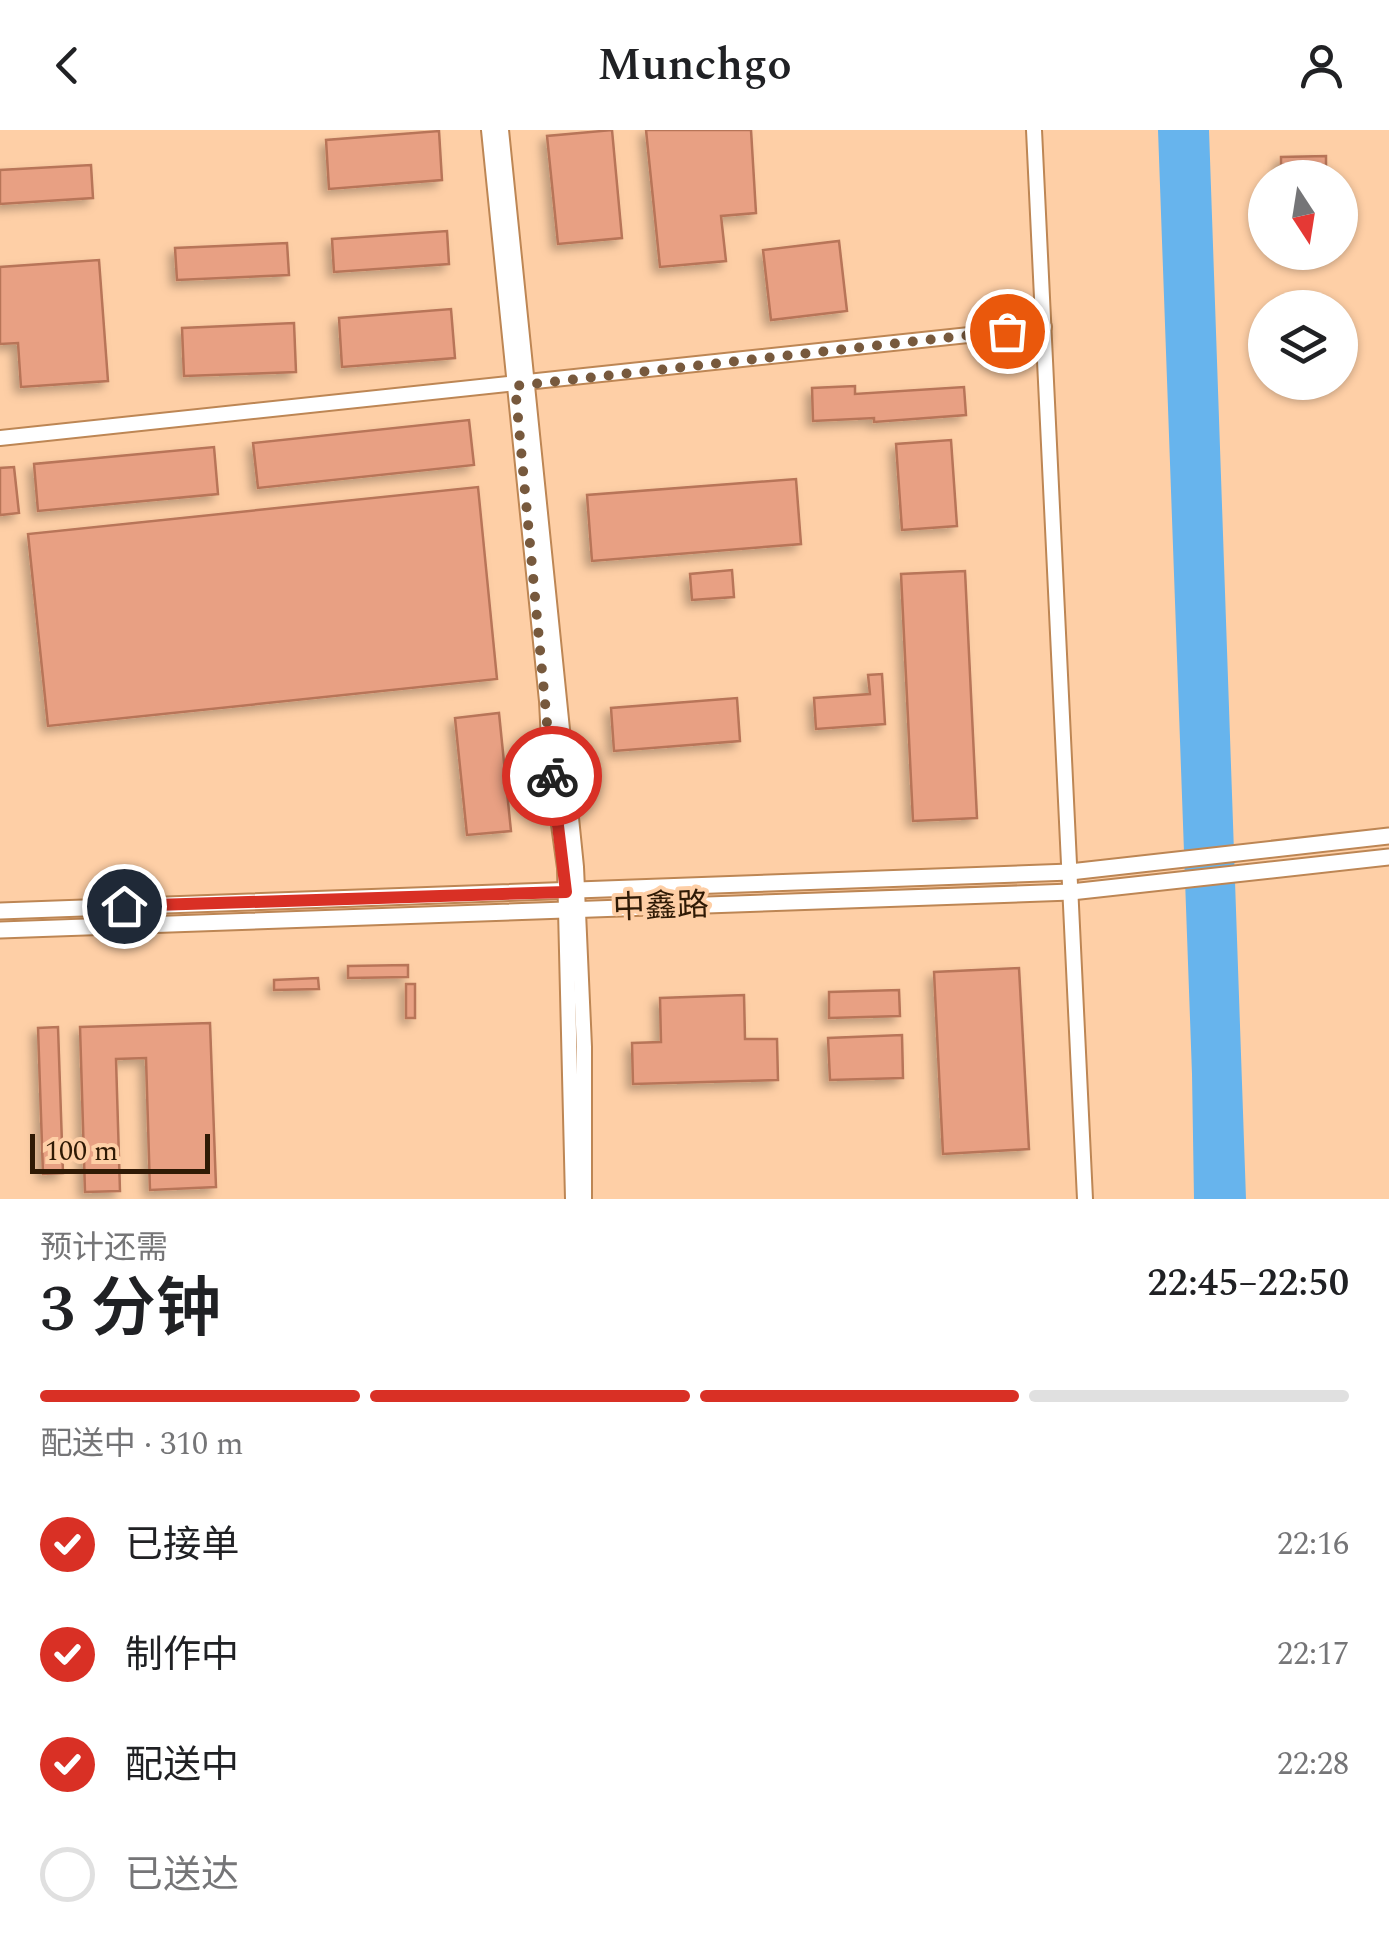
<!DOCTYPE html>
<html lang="zh">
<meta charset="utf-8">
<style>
:root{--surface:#fff;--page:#f2f2f2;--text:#202124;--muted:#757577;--line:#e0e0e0;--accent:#d93025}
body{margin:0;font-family:Spectral,"Noto Sans SC",serif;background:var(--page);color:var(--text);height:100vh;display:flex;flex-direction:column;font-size:38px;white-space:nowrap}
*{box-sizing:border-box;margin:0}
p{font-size:32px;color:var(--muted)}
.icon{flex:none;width:55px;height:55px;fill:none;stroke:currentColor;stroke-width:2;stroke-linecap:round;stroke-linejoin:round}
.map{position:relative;height:1069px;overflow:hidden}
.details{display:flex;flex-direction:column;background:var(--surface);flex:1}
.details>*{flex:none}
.needle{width:65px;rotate:168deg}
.controls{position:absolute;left:1248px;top:30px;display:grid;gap:20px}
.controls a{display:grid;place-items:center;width:110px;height:110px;border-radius:50%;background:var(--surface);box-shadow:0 2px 8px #0004;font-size:50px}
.scale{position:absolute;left:30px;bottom:25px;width:180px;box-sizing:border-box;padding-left:10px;border:5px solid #2f1a05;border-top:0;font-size:28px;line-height:35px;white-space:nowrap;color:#2f1a05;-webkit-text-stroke:8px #fecfa6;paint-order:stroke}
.pin{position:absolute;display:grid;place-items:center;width:85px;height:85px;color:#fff;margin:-42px;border:5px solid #fff;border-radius:50%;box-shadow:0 2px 10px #0007}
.courier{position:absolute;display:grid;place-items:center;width:100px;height:100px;margin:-50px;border:8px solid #d93025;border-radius:50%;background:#fff;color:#222;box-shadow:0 2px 12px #0007}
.headline em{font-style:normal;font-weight:600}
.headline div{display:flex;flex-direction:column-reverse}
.headline{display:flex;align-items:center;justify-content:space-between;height:170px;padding:0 40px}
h1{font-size:65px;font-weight:600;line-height:75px}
.bar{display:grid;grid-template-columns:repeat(4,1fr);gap:15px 10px;align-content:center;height:120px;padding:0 40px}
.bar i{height:12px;border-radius:8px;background:var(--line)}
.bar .current{background:var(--accent)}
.bar p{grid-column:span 4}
ol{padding:0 40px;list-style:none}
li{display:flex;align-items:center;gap:30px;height:110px}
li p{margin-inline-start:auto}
li .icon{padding:10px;border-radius:50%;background:var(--accent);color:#fff;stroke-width:4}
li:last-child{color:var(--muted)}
li i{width:55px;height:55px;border:5px solid var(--line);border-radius:50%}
header{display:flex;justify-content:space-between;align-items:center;height:130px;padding:0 40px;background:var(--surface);font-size:45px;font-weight:600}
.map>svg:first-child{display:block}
</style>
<header><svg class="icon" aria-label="back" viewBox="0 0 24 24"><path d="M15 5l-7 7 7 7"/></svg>Munchgo<svg class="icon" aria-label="person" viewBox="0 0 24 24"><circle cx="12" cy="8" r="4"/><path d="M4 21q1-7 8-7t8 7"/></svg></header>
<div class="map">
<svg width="1389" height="1069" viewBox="0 0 1389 1069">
<defs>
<filter id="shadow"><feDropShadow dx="-5.5" dy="5.5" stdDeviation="5" flood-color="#0004"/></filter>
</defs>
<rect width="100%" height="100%" fill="#fecfa6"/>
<polygon fill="#67b4ed" points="1158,0 1209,0 1246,1069 1194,1069 1192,944"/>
<g fill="#e8a083" stroke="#b87459" stroke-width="2.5" filter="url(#shadow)">
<polygon points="612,0 622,108 558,114 547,6"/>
<polygon points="646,0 751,0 756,83 721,86 726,131 660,137"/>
<polygon points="439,1 442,50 329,59 326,10"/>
<polygon points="1326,26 1326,48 1281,48 1281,27"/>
<polygon points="91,35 93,68 0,74 0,40"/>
<polygon points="447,101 449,134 334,142 332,109"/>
<polygon points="839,111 847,181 771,190 763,120"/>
<polygon points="287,113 289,145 177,150 175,118"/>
<polygon points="99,130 108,251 21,257 18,213 0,214 0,137"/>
<polygon points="451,179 455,228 342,237 339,188"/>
<polygon points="294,193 296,242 184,246 182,198"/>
<polygon points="855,256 855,264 964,257 966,285 874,292 874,288 813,291 812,258"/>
<polygon points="469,290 474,335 258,358 253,313"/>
<polygon points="951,310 957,396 902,400 896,314"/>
<polygon points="214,317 218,364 38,381 34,334"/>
<polygon points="14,337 19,383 0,385 0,338"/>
<polygon points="796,349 801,414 592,431 587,365"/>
<polygon points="478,357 497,549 48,596 28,404"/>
<polygon points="732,440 734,467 692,470 690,444"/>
<polygon points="965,441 977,688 913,691 901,444"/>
<polygon points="882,544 885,594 816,599 814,568 870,564 868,545"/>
<polygon points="737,568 740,611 614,621 611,578"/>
<polygon points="499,583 511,701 467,705 455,588"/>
<polygon points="408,835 408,847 348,848 348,836"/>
<polygon points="1019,838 1029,1019 943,1024 934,842"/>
<polygon points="318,848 319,859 274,860 274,850"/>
<rect x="406" y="854" width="9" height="34"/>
<polygon points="899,860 900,886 829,888 829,862"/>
<polygon points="744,865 745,909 777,909 778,950 633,954 632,913 661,912 660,868"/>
<polygon points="210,893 216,1057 150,1060 146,928 116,929 120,1061 85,1062 80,897"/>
<polygon points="58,897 63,1043 43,1044 38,898"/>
<polygon points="902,905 903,948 830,950 828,908"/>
</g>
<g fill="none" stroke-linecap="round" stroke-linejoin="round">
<defs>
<g id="tertiary">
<polyline points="489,0 547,571 550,630 565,738 573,1069"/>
<polyline points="501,0 576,737 584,917 584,1069"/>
<polyline points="1034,0 1085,1069"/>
<polyline points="0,308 1044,197"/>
</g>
<g id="secondary">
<polyline points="0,781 1070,742 1389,706"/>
<polyline points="0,800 1071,762 1389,727"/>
</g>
</defs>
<use href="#tertiary" stroke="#bd8654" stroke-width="18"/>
<use href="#secondary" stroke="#bd8654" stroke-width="19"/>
<use href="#tertiary" stroke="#fff" stroke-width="14"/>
<use href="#secondary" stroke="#fff" stroke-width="15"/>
</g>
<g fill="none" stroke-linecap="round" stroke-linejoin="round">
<polyline stroke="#77593d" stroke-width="10" stroke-dasharray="0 18" points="552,646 515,256 1007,201"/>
<polyline stroke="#d93025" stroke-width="12" points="124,776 566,762 552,646"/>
</g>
<g text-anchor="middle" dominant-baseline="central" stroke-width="8" stroke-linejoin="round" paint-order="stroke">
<g font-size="32" fill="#2f1a05" stroke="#fecfa6">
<text transform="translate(661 777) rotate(-2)">中鑫路</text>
</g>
</g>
</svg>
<div class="controls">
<a><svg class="needle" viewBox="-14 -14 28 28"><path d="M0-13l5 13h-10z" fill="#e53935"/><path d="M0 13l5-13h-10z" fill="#757577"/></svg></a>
<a><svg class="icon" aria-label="layers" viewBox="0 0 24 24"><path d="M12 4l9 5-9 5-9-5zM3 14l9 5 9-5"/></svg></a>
</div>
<div class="scale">100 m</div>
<div class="pin" style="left:1007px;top:201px;background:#ea580c"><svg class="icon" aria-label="bag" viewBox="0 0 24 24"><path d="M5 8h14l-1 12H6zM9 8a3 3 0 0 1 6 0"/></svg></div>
<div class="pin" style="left:124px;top:776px;background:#1f2937"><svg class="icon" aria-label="home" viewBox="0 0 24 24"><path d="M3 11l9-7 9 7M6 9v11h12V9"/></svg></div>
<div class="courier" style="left:552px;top:646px"><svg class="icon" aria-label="bike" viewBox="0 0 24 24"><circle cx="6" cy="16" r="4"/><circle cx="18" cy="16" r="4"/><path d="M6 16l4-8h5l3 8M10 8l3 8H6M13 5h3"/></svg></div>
</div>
<section class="details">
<div class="headline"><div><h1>3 分钟</h1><p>预计还需</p></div><em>22:45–22:50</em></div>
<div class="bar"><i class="current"></i><i class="current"></i><i class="current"></i><i></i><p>配送中 · 310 m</p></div>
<ol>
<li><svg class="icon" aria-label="check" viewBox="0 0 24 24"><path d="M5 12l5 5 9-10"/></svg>已接单<p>22:16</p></li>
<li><svg class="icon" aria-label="check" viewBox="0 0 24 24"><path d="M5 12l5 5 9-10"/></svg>制作中<p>22:17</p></li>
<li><svg class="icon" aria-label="check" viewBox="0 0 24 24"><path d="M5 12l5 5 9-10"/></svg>配送中<p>22:28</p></li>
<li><i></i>已送达</li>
</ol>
</section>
